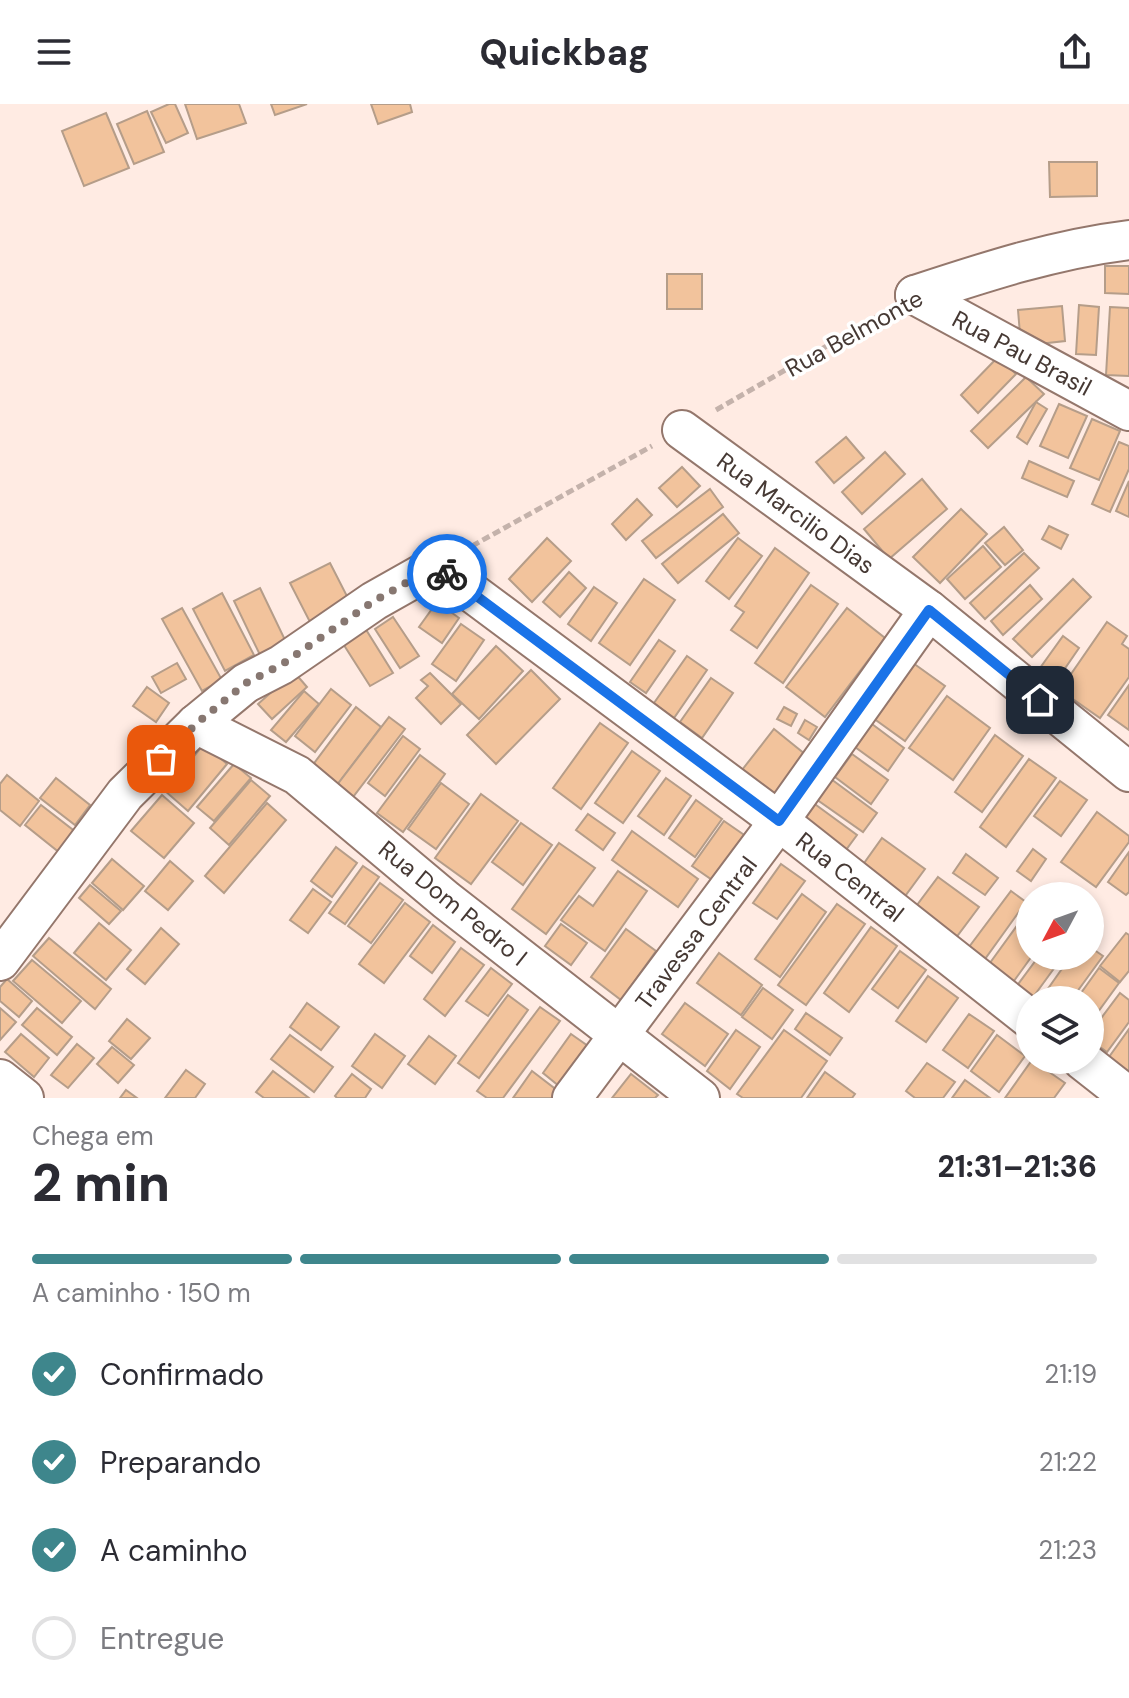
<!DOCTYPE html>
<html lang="pt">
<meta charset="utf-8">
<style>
:root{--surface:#fff;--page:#f7f7f7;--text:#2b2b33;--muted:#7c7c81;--line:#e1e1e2;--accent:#3e868c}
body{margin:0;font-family:"DM Sans",sans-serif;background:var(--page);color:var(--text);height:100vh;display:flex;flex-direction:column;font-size:30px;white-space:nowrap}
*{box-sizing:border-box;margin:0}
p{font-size:26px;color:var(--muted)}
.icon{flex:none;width:44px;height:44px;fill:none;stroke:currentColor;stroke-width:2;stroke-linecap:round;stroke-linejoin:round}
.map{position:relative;height:994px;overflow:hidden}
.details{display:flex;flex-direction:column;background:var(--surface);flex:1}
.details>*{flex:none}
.needle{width:52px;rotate:229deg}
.tools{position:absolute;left:1016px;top:778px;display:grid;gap:16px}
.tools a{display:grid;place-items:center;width:88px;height:88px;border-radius:50%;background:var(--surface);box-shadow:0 4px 12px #0003;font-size:40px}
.pin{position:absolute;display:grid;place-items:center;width:68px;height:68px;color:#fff;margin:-34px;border-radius:16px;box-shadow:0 4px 12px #0006}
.courier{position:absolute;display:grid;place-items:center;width:80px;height:80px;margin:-40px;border:6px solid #1a73e8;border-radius:50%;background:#fff;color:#222;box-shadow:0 2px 10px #0007}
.headline em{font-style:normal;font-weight:800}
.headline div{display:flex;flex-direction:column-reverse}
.headline{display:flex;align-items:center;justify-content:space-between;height:136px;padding:0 32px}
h1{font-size:52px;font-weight:800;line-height:60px}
.bar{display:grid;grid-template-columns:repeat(4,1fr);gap:12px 8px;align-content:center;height:96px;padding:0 32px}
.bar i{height:10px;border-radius:6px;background:var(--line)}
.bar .current{background:var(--accent)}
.bar p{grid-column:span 4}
ol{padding:0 32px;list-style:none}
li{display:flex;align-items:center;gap:24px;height:88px}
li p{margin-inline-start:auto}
li .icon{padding:8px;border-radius:50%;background:var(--accent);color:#fff;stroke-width:4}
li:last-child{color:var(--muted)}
li i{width:44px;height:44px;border:4px solid var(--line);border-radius:50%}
header{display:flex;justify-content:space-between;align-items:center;height:104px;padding:0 32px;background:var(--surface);font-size:36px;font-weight:800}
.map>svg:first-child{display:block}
</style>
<header><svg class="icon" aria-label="menu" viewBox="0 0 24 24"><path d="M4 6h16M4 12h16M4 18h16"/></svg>Quickbag<svg class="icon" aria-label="share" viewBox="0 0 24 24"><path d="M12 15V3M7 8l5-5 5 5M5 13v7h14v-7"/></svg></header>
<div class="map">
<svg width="1129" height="994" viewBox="0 0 1129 994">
<rect width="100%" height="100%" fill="#ffebe3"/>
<g fill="#f2c39c" stroke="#b59d89" stroke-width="2">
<polygon points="169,0 175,0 188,29 166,39 151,8"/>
<polygon points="185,0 239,0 246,19 197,35"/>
<polygon points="271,0 307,0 275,11"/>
<polygon points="371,0 410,0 412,8 378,20"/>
<polygon points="147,7 164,48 134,60 117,20"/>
<polygon points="106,9 129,64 84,82 62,27"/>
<polygon points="1049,58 1097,58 1097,92 1050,93"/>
<polygon points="1105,162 1129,162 1129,190 1105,189"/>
<rect x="667" y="170" width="35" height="35"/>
<polygon points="1079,201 1099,203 1096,251 1076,250"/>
<polygon points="1062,202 1065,237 1021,242 1018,206"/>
<polygon points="1110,203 1129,204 1129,272 1106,271"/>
<polygon points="998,253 1016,270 978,309 961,291"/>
<polygon points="1026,273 1044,290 988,344 971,327"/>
<polygon points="1036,298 1047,305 1027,340 1017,333"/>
<polygon points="1059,300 1087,312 1068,354 1040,342"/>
<polygon points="1092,315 1120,327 1099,376 1070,364"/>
<polygon points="846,333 864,354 834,379 816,358"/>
<polygon points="1119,338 1129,342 1129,365 1110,408 1092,400"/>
<polygon points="885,348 905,370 862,410 842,388"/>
<polygon points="1029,357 1074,377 1067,393 1022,374"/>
<polygon points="682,363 700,382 677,403 659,384"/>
<polygon points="922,375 947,405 889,455 864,425"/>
<polygon points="1129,377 1129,413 1116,407"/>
<polygon points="710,385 723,403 656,454 642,437"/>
<polygon points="637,395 652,411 626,436 612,420"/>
<polygon points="961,405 987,430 940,479 913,453"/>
<polygon points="723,410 739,429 678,479 662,460"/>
<polygon points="1049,422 1068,431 1061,445 1042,435"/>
<polygon points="1004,423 1023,446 1005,461 985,439"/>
<polygon points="547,434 571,457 532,498 509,475"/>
<polygon points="738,434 762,452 729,495 706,477"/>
<polygon points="983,442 1001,463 965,495 947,475"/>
<polygon points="775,444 809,469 757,544 731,526 744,508 735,502"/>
<polygon points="1024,449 1039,464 985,515 970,499"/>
<polygon points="330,459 351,500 311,520 290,479"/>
<polygon points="569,468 586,484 560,513 543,498"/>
<polygon points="644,475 675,496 630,561 599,539"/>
<polygon points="1073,475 1091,493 1032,553 1013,535"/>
<polygon points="811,481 838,500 783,579 755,559"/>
<polygon points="1030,481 1042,495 1003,531 991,517"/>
<polygon points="594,483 617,499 591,537 568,520"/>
<polygon points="260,484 286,538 260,551 234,497"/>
<polygon points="222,489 254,551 225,567 193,505"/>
<polygon points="437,498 459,514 442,539 419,523"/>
<polygon points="182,504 222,576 202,587 162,515"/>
<polygon points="847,504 885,534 825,613 786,583"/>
<polygon points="393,513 419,552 400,564 375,525"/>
<polygon points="1107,518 1127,532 1122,540 1129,545 1129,573 1100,614 1060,586"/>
<polygon points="461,520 484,536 456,577 432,560"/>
<polygon points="365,524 393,569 370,582 342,538"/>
<polygon points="1063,532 1079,544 1057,576 1040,564"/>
<polygon points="659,536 675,547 646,589 630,578"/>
<polygon points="496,542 523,567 479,615 452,590"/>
<polygon points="687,552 707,566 674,614 654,599"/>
<polygon points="177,559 186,575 161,589 152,573"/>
<polygon points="913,559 945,582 905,637 873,614"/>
<polygon points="531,566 560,595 496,660 467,631"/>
<polygon points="294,568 307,583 272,615 258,600"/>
<polygon points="430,569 461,600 441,620 416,594 428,582 421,576"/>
<polygon points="711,574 733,589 702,634 680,618"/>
<polygon points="1129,581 1129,626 1108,611"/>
<polygon points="147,583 169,599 156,618 133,602"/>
<polygon points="331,585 351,601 315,648 295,632"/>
<polygon points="304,587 319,600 286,638 271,626"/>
<polygon points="947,592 990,624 953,676 909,644"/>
<polygon points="356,603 381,623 337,681 312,662"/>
<polygon points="784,603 797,610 791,622 777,615"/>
<polygon points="389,613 405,625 353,693 337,681"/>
<polygon points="805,616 817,623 809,636 798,629"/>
<polygon points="600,619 628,639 581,705 553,684"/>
<polygon points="872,620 904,644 888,667 855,643"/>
<polygon points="774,625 811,655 780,695 742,666"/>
<polygon points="995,631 1023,652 982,708 955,688"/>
<polygon points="403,632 420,645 385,692 368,679"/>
<polygon points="204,640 227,660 188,707 165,687"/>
<polygon points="632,647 660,667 623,719 595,699"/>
<polygon points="852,650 888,676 871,700 835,673"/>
<polygon points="420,651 445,670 403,728 377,709"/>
<polygon points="1029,655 1056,674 1006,743 980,723"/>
<polygon points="234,660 251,674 214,717 197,703"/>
<polygon points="7,671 39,697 20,722 0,706 0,680"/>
<polygon points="56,674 90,701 75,721 40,694"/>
<polygon points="666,674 691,692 664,731 638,712"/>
<polygon points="831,675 877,709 863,728 816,695"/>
<polygon points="251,676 270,692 229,741 210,724"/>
<polygon points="1060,677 1087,696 1061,732 1034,712"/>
<polygon points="441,679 469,700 436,745 408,725"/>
<polygon points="481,690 518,717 471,780 435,754"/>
<polygon points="162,691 194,719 164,754 131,727"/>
<polygon points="696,696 722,715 695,753 669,734"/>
<polygon points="812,698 857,731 840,754 796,722"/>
<polygon points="267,699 286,716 224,789 205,772"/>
<polygon points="41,701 77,729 60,749 25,721"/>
<polygon points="1097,708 1129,732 1129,738 1096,783 1061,758"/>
<polygon points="588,710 615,729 603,746 576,726"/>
<polygon points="724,717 750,735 718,780 692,762"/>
<polygon points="521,719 552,741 523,781 492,758"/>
<polygon points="632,727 698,775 678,803 612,756"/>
<polygon points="882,734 925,765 900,799 857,769"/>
<polygon points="559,739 595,764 546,830 512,805"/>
<polygon points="336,743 357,759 332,793 311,777"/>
<polygon points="1033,745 1046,755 1031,777 1017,767"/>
<polygon points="1129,748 1129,788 1126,791 1108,778"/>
<polygon points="966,750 998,774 985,791 953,769"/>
<polygon points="112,755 144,782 123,806 92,779"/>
<polygon points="170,757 193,777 168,806 145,787"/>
<polygon points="781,760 805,777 777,815 753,799"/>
<polygon points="363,762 379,773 345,820 329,809"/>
<polygon points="618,767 647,787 605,847 561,816 579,792 593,802"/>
<polygon points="938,773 979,803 955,835 914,805"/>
<polygon points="380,779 403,796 371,839 348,822"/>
<polygon points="90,781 121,807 109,820 79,794"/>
<polygon points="313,785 331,798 308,829 290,816"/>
<polygon points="1011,787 1026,798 985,855 969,843"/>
<polygon points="802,790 826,808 780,873 755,855"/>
<polygon points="405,799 430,818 384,879 359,860"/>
<polygon points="837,800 865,820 806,901 778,881"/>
<polygon points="1024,812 1030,816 1032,852 1011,881 987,863"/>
<polygon points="99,819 131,846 106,876 74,849"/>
<polygon points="561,820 587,839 571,861 545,842"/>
<polygon points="433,821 455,838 432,869 410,852"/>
<polygon points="871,823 897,842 849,908 824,889"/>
<polygon points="161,824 179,840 145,880 127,865"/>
<polygon points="626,825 656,847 621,896 591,873"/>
<polygon points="1126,829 1129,831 1129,867 1120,878 1100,862"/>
<polygon points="49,834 111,885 95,905 33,852"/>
<polygon points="1090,843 1103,852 1071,896 1040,896 1071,852 1090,852"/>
<polygon points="461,844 484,861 445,912 424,895"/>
<polygon points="900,847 926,866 898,904 872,885"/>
<polygon points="719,849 762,881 741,911 697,879"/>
<polygon points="1039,852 1063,852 1031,896 1013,887"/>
<polygon points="32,856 81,897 62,919 13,877"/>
<polygon points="491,864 512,880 488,912 466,897"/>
<polygon points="1099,864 1119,879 1090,919 1090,896 1076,896"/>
<polygon points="928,872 958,894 926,938 896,917"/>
<polygon points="7,875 32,897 19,913 0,897 0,883"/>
<polygon points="763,884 793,906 772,935 742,913"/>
<polygon points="1120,889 1129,896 1129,918 1107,948 1090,936 1090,929"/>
<polygon points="508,891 528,906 479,974 458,959"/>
<polygon points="307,899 339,923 321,946 290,923"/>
<polygon points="685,899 728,930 705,962 662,930"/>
<polygon points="540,903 560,917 503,994 487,994 477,987"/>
<polygon points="0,904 16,918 0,936"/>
<polygon points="37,904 72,933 57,951 22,921"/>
<polygon points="806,909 842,934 830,951 795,925"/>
<polygon points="969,910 994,927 968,964 943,946"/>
<polygon points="127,915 150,934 131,955 109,937"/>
<polygon points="1129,925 1129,968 1109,953"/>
<polygon points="736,926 760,943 730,985 707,967"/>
<polygon points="784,926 827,957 801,994 743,994 737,990"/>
<polygon points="21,930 49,954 34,973 5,948"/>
<polygon points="375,930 405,952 382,984 352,962"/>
<polygon points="571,930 588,942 559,982 543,969"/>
<polygon points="290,931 333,963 314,988 271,955"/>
<polygon points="997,931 1025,952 999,988 971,967"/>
<polygon points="429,932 456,952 435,980 408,960"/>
<polygon points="77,940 94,954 68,984 51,971"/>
<polygon points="112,943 134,961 118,979 97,960"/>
<polygon points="1032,956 1065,979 1054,994 1005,994"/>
<polygon points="927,959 955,978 943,994 915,994 906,987"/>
<polygon points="186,966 205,980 195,994 165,994"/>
<polygon points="273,967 309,994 264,994 256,988"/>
<polygon points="532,967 558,987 552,994 513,994"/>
<polygon points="825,968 855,990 852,994 807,994"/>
<polygon points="352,970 371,985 365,994 337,994 335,992"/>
<polygon points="631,970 658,991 655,994 612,994"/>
<polygon points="965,976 990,994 952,994"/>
<polygon points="126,986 137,994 120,994"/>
</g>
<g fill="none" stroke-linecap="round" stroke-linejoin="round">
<defs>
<g id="minor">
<polyline points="915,191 1129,307"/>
<path d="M915,191C985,168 1055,145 1129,136"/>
<polyline points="682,326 929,506 1129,668"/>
<polyline points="196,620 297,671 446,796 700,994"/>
<polyline points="0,857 125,690 196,620 246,579 281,561 374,497 436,462 779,717 1030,915"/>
<polyline points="1082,956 1129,993"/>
<polyline points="0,975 24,994"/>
<polyline points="572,994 779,717 929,506"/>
</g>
</defs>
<use href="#minor" stroke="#94776c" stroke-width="42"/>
<g stroke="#c4b2ab" stroke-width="5" stroke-dasharray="8 4" stroke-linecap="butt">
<polyline points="716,306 884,209"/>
<polyline points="472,442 652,342"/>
</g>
<use href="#minor" stroke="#fff" stroke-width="38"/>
</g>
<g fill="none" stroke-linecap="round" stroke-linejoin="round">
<polyline stroke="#877771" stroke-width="8" stroke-dasharray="0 14.4" points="161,655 196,620 246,579 281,561 374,497 436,462 447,470"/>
<polyline stroke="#1a73e8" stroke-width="10" points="447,470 779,717 929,506 1040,596"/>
</g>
<g text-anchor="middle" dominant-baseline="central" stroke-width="7" stroke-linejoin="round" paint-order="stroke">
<g font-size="24" fill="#463934" stroke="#fff">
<text transform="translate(854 229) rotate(-29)">Rua Belmonte</text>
<text transform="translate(1022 249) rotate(28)">Rua Pau Brasil</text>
<text transform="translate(796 409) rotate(36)">Rua Marcilio Dias</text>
<text transform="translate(850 773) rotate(38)">Rua Central</text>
<text transform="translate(453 799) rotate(39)">Rua Dom Pedro I</text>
<text transform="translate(696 829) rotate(-53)">Travessa Central</text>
</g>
</g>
</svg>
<div class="tools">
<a><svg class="needle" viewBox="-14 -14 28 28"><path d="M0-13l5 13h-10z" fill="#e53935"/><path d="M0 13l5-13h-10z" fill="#7c7c81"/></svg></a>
<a><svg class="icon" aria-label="layers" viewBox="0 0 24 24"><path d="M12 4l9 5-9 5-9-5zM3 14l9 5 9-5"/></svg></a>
</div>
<div class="pin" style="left:161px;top:655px;background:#ea580c"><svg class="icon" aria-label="bag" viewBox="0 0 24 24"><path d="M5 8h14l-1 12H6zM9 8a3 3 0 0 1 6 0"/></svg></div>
<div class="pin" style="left:1040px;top:596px;background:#1f2937"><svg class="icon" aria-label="home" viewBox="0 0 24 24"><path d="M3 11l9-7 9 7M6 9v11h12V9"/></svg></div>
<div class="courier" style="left:447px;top:470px"><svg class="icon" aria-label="bike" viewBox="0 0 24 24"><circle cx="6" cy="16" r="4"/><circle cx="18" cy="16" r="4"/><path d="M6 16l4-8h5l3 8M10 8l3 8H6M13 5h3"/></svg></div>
</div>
<section class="details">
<div class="headline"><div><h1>2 min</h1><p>Chega em</p></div><em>21:31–21:36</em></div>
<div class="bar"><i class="current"></i><i class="current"></i><i class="current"></i><i></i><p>A caminho · 150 m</p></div>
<ol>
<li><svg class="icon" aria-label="check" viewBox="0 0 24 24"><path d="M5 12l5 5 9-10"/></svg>Confirmado<p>21:19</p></li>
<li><svg class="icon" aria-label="check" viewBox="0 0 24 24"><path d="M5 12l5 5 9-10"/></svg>Preparando<p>21:22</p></li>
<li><svg class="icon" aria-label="check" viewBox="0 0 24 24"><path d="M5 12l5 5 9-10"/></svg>A caminho<p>21:23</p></li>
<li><i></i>Entregue</li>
</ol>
</section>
